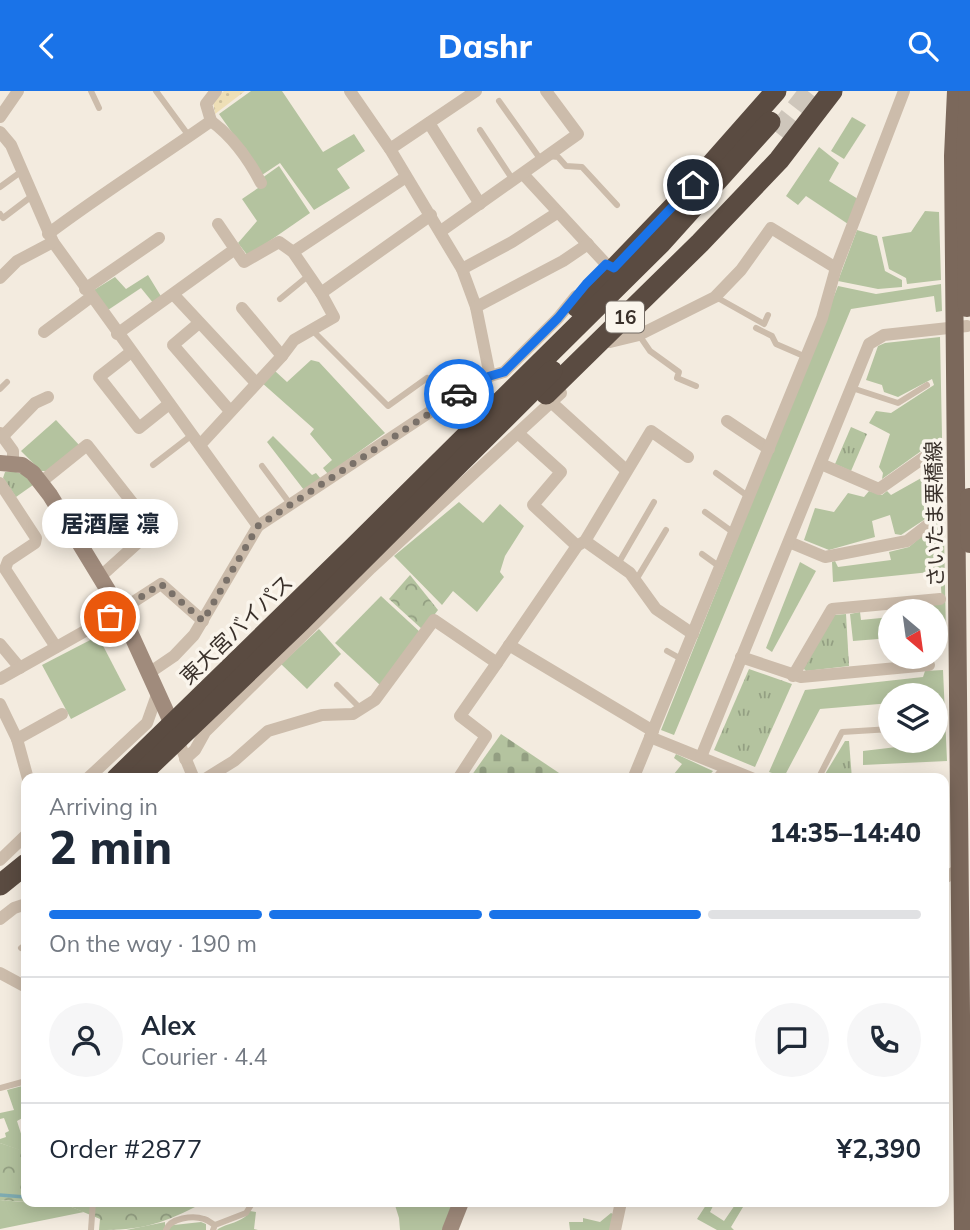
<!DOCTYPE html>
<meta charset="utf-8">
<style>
:root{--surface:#fff;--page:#f6f6f7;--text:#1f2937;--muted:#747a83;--line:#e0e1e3;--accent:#1a73e8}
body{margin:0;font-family:Mulish,"Noto Sans JP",sans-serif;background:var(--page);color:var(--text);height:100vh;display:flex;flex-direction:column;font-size:26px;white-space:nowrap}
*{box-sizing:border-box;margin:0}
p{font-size:23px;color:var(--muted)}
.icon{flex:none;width:38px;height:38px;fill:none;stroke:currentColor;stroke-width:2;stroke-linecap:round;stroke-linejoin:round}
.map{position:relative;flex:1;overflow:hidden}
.side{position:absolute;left:21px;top:682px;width:928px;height:434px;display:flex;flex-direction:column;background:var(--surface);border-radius:14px;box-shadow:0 4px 18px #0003}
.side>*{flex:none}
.needle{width:46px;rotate:151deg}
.controls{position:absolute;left:878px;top:508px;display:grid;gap:14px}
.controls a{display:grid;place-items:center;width:70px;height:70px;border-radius:50%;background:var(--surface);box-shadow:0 4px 18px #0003;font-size:35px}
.pin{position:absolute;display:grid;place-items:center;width:60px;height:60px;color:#fff;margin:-30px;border:4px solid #fff;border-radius:50%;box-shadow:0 2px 7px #0007}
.courier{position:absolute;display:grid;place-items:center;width:70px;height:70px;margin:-35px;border:5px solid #1a73e8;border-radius:50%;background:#fff;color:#222;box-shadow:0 2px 9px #0007}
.bubble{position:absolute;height:49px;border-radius:24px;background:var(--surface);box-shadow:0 4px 18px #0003;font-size:23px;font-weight:800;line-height:49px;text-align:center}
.headline em{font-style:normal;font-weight:800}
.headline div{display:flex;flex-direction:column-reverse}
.headline{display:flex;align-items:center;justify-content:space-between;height:119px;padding:0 28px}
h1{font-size:46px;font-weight:800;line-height:52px}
.bar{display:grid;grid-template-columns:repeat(4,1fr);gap:10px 7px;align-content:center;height:84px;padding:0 28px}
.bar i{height:9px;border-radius:5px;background:var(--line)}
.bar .current{background:var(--accent)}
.bar p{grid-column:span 4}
.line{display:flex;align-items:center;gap:18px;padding:0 28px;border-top:2px solid var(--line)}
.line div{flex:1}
.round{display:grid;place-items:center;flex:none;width:74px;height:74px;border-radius:37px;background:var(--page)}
header{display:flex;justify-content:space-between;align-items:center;height:91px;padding:0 28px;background:var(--accent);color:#fff;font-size:32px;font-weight:800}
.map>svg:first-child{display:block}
</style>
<header><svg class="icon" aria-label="back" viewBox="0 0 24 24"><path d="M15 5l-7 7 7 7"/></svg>Dashr<svg class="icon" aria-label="search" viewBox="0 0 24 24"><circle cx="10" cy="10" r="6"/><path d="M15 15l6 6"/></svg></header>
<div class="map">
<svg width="970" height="1139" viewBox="0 0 970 1139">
<defs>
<pattern id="forest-crowns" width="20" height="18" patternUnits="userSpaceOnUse" patternTransform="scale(1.75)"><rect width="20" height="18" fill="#b4c39f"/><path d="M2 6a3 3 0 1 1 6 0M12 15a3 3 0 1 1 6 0" fill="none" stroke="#939f82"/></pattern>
<pattern id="sand-dots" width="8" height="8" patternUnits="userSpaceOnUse" patternTransform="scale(1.75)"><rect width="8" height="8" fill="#eedfb6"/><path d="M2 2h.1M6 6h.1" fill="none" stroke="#cdc09d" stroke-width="1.8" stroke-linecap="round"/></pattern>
<pattern id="cemetery-stones" width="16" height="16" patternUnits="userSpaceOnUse" patternTransform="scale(1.75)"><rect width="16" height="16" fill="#b4c39f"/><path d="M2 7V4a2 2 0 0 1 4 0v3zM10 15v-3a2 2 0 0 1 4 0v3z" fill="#939f82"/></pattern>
<pattern id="park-tufts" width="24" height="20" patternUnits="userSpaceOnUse" patternTransform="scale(1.75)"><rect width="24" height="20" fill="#b4c39f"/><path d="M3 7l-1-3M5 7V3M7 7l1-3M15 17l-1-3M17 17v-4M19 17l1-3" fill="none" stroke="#939f82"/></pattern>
</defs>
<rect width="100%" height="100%" fill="#f3ebdf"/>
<g fill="#b4c39f">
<polygon points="251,0 282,0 323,61 354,43 365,60 337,78 350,97 314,119 280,72 262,84 219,23"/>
<polygon points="852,26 866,34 844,68 831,60"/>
<polygon points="819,56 839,72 829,90 858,108 848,133 806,105 798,114 786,105"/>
<polygon points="279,75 310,122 248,165 238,152 257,130 242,108 264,93 262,87"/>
<polygon points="925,120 939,121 941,189 907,193 906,187 889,178 882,146 911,141"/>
<polygon points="857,139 877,145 885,180 902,189 902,196 878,198 838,190"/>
<polygon points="148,184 162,207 154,213 141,197 108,219 94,199 115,186 126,198"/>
<polygon points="941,193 942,220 936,221 934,205 851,218 674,644 661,639 838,195 876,203"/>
<polygon points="940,246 946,543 936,544 936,520 912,520 911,517 942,513 940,480 833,491 832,471 835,470 838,476 891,469 889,461 909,456 934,435 933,423 901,444 895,443 890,424 872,430 875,446 829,459 804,449 815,417 834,421 848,402 864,406 869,400 882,404 887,400 891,404 932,381 931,353 882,388 883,382 879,376 890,343 869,332 876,320 891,322 934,294 932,288 898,306 884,301 882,294 866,289 878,255 885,252"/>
<polygon points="311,269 319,271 385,342 328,383 323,377 332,369 310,343 314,338 261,291 275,280 287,291"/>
<polygon points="56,329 80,355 49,380 41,380 21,360"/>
<polygon points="273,345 312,384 316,382 321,388 304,399 267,351"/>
<polygon points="459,411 483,432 500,413 524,435 505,465 500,481 504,486 477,521 453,500 442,514 394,465"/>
<polygon points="800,471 816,480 772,561 766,557"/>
<polygon points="381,505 421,542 381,595 335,552"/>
<polygon points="860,521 861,529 891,526 891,547 853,550 850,523"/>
<polygon points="319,538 341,563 307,598 281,573"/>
<polygon points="98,545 126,599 71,628 42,574"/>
<polygon points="943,579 947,670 863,674 863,660 922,653 923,649 936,649 936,645 942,644 941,610 936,609 936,604 891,604 891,612 820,618 784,686 769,681 805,599 923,586 925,580"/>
<polygon points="676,663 713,680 706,688 670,688 682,673 674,667"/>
<polygon points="26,994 26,1025 17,1030 23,1049 26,1049 24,1060 22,1060 0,1052 0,1048 6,1046 5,1042 9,1040 4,1027 0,1028 0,1022 14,1019 7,999"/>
<polygon points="0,1109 69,1115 84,1121 0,1138"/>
<polygon points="394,1111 453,1111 442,1139 400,1139 399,1127"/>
<polygon points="708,1111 715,1111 710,1121 724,1130 737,1111 746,1111 731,1136 734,1139 717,1139 697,1128"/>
<path d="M250,1120L256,1121L254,1138L258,1139H217C227,1131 242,1133 250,1120Z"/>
<polygon points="611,1122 615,1124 613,1139 570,1139 569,1131 583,1131 583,1127 600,1131"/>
<polygon points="165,1131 165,1135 201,1131 206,1133 206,1139 126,1139"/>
</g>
<g fill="url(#forest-crowns)">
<polygon points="410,484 438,519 423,539 389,508"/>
<polygon points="0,1052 24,1060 26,1064 26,1111 0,1109"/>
<path d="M28,1111H198L195,1116C159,1134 140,1139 99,1139L100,1128L69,1115Z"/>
</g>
<polygon fill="url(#sand-dots)" points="224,0 245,0 215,23 213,10"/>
<polygon fill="url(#cemetery-stones)" points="501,643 568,688 469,688"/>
<g fill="url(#park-tufts)">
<polygon points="851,336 867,343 851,380 835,373"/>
<polygon points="13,380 25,384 33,394 16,406 3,387 5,381"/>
<polygon points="846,523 849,575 806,580 802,576 834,524"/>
<polygon points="749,578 792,593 755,676 714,659"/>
<polygon points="845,650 849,650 852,688 822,688"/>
</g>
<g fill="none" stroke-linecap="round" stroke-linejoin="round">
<polyline stroke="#7eabb1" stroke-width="3.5" points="0,1104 25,1106"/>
<polyline stroke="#cec6bb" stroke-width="21" stroke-dasharray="21 10" stroke-linecap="butt" points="777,42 810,0"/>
<g stroke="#ccbcab" stroke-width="6">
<polyline points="91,0 99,17"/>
<polyline points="156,0 189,45"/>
<polyline points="499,10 541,69"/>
<polyline points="480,39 513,89"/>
<polyline points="549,65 558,66 566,75 582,76 617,114"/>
<polyline points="0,96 22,80"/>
<polyline points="0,123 3,127 32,105"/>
<polyline points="716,206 764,233 768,224"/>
<polyline points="280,208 308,185"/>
<polyline points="756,237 772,245 776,253 806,266"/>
<polyline points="312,239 388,315 427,287 442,313"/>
<polyline points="639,244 650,260 679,281 677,287 696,295"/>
<polyline points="852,297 898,312 927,294"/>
<polyline points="0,298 7,291"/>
<polyline points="153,374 192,344"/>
<polyline points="262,375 291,414"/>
<polyline points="716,382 749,406"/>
<polyline points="705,421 734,442"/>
<polyline points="702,463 720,476"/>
<polyline points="618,473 654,411"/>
<polyline points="636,489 666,439"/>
<polyline points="667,560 683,569"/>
<polyline points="337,594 360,617"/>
<polyline points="936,635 939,635"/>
<polyline points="714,688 724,676"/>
<polyline points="818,688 842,641 891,638"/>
<polyline points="21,857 26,853"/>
<polyline points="0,997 26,990"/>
<polyline points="91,1139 93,1111"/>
<path d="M166,1139C170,1127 193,1124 204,1128C208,1129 211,1132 215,1134"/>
<polyline points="213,1139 215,1134 246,1122 253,1111"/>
</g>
<g stroke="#ccbcab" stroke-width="12">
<polyline points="350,0 390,58 462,178 476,216 490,285"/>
<polyline points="0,26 18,0"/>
<path d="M211,30C233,46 248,67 261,92"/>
<polyline points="429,32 480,113"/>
<polyline points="0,41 11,54 53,151 258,435 194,544 174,565 149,582"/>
<polyline points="390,58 476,0"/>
<polyline points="523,83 606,173 614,177"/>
<polyline points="441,140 578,43 546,0"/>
<path d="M48,143C101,103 157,68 211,30L206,13L216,0"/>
<polyline points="235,158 244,171 279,151 293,161 321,202"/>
<polyline points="293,161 406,86"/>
<polyline points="462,178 512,151 557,122"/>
<polyline points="0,187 17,170 53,151"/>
<polyline points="85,198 159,147"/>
<polyline points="174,204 256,292"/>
<polyline points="476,216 563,170 588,153"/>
<polyline points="242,217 282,265"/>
<polyline points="636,221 631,228 631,239 639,244 715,206 741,179 771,137 836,177"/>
<polyline points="199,232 173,254 230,320"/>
<polyline points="44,241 91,206"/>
<polyline points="117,243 235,158 218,133"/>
<polyline points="610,251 639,244"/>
<polyline points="131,261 99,286 139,337 169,313"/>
<polyline points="551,311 626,379"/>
<polyline points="727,330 769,358"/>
<polyline points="0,342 13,360 13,372"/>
<polyline points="519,343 561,381 533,414 577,455"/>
<polyline points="3,345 35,312 48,306"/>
<polyline points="200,354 282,265 294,249 334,226 321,202 431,124"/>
<polyline points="821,373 879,398 929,363"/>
<polyline points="41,391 87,354 153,438 101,485"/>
<polyline points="0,392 36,447 35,452 8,470 5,478 56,556"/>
<polyline points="258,435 442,313 490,285 504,281 558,227 576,205"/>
<polyline points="585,450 630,482 656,518 693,543"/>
<polyline points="789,451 825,466 907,450 929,433"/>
<polyline points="0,553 20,577"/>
<polyline points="509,554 653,640"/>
<polyline points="741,566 801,586 929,574"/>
<polyline points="793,585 832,518 940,508"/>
<polyline points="0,588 110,526 161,493 203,530"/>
<polyline points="0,613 17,648 28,688"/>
<polyline points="650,646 754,688"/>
<polyline points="17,648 62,623"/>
<polyline points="178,649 194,688"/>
<polyline points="701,666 869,253 884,244 967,235"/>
<polyline points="185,668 195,659 205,641 371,477 561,302"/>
<polyline points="87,688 147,632 158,601"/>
<polyline points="205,688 234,670 268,640 322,624 353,623 375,609 434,529 497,572 577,455 585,450 651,340 688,366"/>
<polyline points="458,688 486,645 460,625 497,572"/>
<polyline points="633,688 822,227 836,177 904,0"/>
<polyline points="0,769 26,744"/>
<polyline points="943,788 961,777"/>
<polyline points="0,828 14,817 26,813"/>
<polyline points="0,882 26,896"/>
<polyline points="615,1139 621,1111"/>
</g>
<g stroke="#a08b7c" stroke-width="16">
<polyline points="0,372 22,374 33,382 50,404 120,519 176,642"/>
<polyline points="450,1139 461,1111"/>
</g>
<g stroke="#7b685b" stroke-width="18">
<polyline points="956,0 953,65 963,1139"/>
<polyline points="967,217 965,70 968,0"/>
<polyline points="969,406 970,453"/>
</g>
<g stroke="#5a4b41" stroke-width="21">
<polyline points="577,216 678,111 776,0"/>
<polyline points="546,303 700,152 779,69 832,0"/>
<polyline points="116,688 353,457 661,152 770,31"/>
<polyline points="136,688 301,530 552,280"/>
<polyline points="0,794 26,773"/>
</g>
</g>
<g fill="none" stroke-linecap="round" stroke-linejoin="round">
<polyline stroke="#7a7169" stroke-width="7" stroke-dasharray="0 12.6" points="110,526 161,493 203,530 258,435 459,303"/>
<polyline stroke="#1a73e8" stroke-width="9" points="459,303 490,285 504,281 558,227 586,193 606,173 614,177 693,94"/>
</g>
<g text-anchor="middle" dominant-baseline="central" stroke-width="7" stroke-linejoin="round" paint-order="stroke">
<rect fill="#faf5ec" stroke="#736b64" stroke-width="2" x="606" y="210.5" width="38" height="31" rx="5"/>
<g font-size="19" font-weight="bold" fill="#39302a">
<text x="625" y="226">16</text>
</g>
<g font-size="21" fill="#39302a" stroke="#faf5ec">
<text transform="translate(934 423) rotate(-91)">さいたま栗橋線</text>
<text transform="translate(236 538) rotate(-44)">東大宮バイパス</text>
</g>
</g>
</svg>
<div class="controls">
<a><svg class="needle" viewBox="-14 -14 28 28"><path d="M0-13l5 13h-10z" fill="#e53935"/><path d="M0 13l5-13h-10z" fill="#747a83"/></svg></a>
<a><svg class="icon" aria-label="layers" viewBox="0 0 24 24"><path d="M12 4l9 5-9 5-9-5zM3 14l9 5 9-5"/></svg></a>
</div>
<div class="pin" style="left:110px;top:526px;background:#ea580c"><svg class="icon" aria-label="bag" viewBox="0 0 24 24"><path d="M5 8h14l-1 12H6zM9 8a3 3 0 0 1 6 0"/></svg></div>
<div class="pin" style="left:693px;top:94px;background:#1f2937"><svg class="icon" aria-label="home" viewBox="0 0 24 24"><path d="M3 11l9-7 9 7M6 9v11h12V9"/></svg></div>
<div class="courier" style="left:459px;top:303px"><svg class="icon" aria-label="car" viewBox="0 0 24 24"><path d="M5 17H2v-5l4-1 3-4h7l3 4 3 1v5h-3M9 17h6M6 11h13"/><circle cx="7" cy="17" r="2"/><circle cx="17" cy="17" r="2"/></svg></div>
<div class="bubble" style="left:42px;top:408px;width:136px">居酒屋 凛</div>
<section class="side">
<div class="headline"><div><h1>2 min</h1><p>Arriving in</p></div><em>14:35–14:40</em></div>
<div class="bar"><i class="current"></i><i class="current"></i><i class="current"></i><i></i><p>On the way · 190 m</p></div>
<div class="line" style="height:126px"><a class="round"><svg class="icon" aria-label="person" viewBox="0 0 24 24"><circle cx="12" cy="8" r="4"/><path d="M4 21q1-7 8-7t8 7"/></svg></a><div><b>Alex</b><p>Courier · 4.4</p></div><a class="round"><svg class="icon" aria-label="chat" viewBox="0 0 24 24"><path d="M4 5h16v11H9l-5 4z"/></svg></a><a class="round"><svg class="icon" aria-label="phone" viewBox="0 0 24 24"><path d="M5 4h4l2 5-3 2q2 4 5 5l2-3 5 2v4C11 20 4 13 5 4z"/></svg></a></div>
<div class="line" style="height:91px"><div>Order #2877</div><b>¥2,390</b></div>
</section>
</div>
